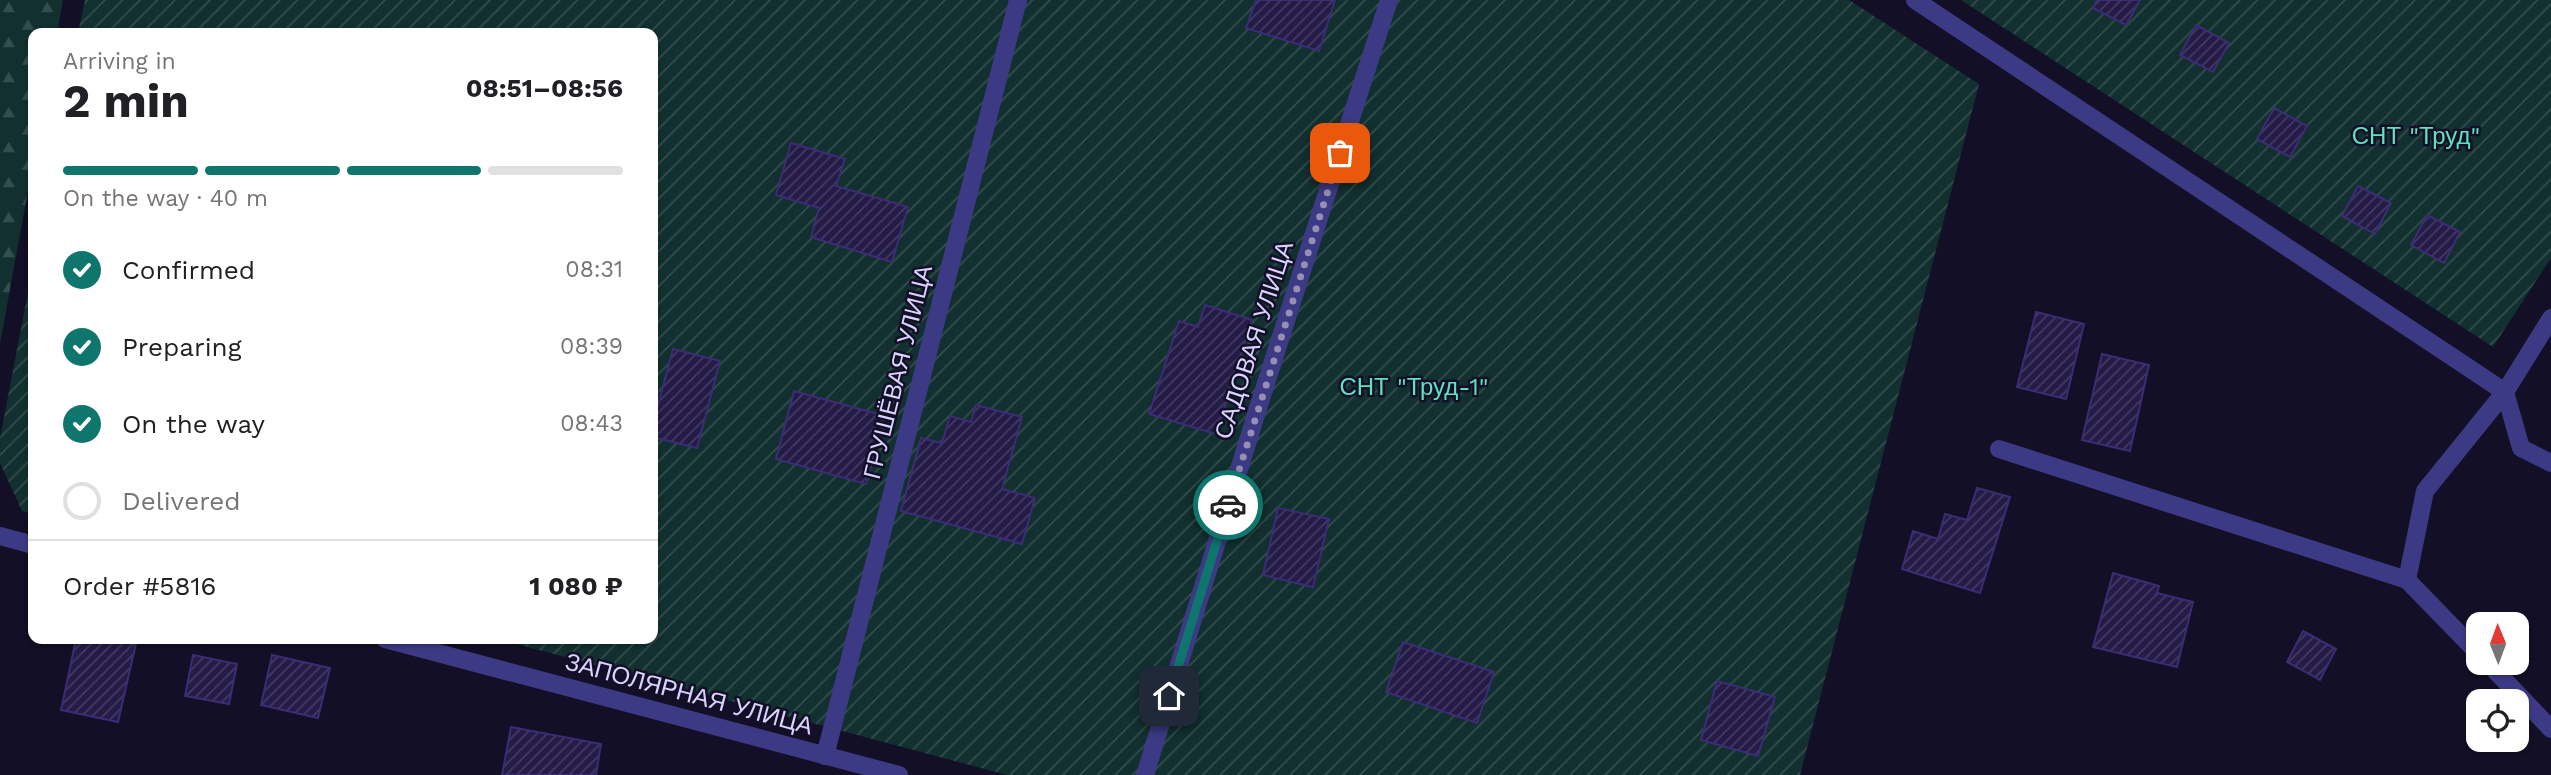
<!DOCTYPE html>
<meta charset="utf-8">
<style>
:root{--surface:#fff;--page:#f2f2f2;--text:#202124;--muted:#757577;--line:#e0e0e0;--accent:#0f766e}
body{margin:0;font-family:"Work Sans",sans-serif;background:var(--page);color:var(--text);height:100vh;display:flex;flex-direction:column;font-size:26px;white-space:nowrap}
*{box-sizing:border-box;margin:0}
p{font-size:23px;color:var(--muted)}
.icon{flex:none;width:38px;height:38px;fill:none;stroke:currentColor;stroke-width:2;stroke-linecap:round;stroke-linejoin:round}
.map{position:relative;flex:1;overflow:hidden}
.sheet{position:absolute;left:28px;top:28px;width:630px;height:616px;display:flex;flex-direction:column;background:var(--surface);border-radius:14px;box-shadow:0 2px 5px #0004}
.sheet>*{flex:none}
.needle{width:46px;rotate:359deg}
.controls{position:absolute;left:2466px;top:612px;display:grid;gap:14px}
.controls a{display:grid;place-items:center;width:63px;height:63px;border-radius:14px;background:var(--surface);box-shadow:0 2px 5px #0004;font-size:35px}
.pin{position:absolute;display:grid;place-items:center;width:60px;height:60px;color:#fff;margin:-30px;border-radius:14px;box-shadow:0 4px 10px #0006}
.courier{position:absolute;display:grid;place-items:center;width:70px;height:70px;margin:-35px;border:5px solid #0f766e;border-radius:50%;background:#fff;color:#222;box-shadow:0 2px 9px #0007}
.overview em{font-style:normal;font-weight:700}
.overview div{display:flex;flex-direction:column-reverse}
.overview{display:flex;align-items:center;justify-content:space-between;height:119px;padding:0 35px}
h1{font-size:46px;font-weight:700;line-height:52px}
.bar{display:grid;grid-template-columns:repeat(4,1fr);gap:10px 7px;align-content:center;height:84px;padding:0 35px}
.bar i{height:9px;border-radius:5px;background:var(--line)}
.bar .selected{background:var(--accent)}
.bar p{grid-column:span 4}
.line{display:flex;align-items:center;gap:18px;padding:0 35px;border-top:2px solid var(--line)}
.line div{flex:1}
ol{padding:0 35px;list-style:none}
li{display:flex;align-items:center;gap:21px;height:77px}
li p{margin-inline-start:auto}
li .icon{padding:7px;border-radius:50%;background:var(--accent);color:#fff;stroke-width:4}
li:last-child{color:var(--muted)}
li i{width:38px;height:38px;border:4px solid var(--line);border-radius:50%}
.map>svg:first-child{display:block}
</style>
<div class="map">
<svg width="2551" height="775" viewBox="0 0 2551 775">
<defs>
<pattern id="forest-firs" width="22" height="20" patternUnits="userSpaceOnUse" patternTransform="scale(1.75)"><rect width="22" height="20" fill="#12302f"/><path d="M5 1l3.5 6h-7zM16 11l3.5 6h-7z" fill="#344d4e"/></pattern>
<pattern id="garden-furrows" width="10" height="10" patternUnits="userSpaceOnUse" patternTransform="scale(1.75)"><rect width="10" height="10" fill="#12302f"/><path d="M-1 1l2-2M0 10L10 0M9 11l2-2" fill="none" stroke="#344d4e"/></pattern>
<pattern id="building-hatch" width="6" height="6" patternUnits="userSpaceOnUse" patternTransform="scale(1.75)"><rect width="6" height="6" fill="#241b47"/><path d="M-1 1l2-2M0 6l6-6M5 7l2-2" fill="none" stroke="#433b63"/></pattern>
</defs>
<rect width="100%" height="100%" fill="#130f26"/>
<polygon fill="url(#forest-firs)" points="0,0 63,0 57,33 33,33 33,163 0,344"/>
<g fill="url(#garden-furrows)">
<polygon points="85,0 1849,0 1979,84 1800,775 1007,775 498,639 653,639 653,33 78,33"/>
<polygon points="1961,0 2551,0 2551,258 2493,347"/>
<polygon points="33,266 33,514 22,511 0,463 0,438"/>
</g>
<g fill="url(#building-hatch)" stroke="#3b2d73" stroke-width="2">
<polygon points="1256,0 1335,0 1319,51 1246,28"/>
<polygon points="2097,0 2140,0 2126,25 2093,8"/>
<polygon points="2196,25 2229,43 2213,72 2180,55"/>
<polygon points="2274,108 2307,126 2290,157 2257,139"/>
<polygon points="791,143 845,159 836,186 908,207 892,262 811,237 819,208 776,195"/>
<polygon points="2358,186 2391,203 2375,234 2342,216"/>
<polygon points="2427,215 2460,232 2444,263 2411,245"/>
<polygon points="1205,305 1252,320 1216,434 1149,414 1179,321 1198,327"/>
<polygon points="2036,312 2084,324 2066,399 2017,387"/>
<polygon points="673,349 720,361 697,448 653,437 653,424"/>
<polygon points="2102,354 2149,365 2130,451 2082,440"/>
<polygon points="794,391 885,416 866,484 776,459"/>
<polygon points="976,405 1022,417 1002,489 1035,498 1022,544 901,511 921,438 942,443 950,416 971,422"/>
<polygon points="1977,488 2010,497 1980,593 1902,569 1913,531 1938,539 1945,514 1967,520"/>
<polygon points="1278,508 1329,519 1313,587 1263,575"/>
<polygon points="2113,573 2159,586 2157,593 2193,602 2177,667 2093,647"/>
<polygon points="2303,631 2336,649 2320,680 2287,662"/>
<polygon points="76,639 137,639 118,722 61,710"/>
<polygon points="1403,642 1494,672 1477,723 1386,692"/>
<polygon points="193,655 237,664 229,704 185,696"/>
<polygon points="272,655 330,668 318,718 261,705"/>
<polygon points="1717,681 1775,697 1758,756 1701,740"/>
<polygon points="511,727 601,744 596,775 502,775"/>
</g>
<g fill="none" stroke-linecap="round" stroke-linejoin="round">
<polyline stroke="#3d3a85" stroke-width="18" points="1999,449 2407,580"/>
<g stroke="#3d3a85" stroke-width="18">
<polyline points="1915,0 2505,392 2521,448 2551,463"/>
<polyline points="0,536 33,545"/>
<polyline points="385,639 899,775"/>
<polyline points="2478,653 2407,580 2425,491 2505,392 2551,318"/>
<polyline points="2488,663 2551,729"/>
<polyline points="825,756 1018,0"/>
<polyline points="1145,775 1258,408 1389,0"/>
</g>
</g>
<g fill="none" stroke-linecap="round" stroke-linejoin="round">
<polyline stroke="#948fb3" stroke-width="7" stroke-dasharray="0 12.6" points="1228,505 1340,153"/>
<polyline stroke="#0f766e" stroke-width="9" points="1169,696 1228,505"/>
</g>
<g text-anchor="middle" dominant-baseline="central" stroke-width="5" stroke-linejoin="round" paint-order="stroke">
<g font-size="24" fill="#5fe0c0" stroke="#130f26">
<text x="2416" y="136">СНТ "Труд"</text>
<text x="1414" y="387">СНТ "Труд-1"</text>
</g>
<g font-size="24" fill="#d9d4ff" stroke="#130f26">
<text transform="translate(1254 340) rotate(-72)">САДОВАЯ УЛИЦА</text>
<text transform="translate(898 372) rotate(-76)">ГРУШЁВАЯ УЛИЦА</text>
<text transform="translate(689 694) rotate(15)">ЗАПОЛЯРНАЯ УЛИЦА</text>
</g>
</g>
</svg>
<div class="controls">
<a><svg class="needle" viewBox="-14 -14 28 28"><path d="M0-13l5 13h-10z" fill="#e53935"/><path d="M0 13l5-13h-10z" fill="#757577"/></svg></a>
<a><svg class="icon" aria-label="locate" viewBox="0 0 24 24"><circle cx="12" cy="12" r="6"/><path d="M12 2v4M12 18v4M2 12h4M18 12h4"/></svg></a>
</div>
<div class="pin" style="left:1340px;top:153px;background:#ea580c"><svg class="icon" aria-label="bag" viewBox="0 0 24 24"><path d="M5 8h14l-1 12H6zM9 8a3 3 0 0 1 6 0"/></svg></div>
<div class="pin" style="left:1169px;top:696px;background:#1f2937"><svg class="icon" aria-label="home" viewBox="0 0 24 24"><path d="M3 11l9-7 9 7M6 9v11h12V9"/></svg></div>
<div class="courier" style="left:1228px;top:505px"><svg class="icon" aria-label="car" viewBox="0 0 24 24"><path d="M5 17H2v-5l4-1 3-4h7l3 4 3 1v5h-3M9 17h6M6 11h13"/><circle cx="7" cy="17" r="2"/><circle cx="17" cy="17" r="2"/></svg></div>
<section class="sheet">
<div class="overview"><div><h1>2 min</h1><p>Arriving in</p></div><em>08:51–08:56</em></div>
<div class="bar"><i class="selected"></i><i class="selected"></i><i class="selected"></i><i></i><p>On the way · 40 m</p></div>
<ol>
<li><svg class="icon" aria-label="check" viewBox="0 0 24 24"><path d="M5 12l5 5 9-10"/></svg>Confirmed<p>08:31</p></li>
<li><svg class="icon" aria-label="check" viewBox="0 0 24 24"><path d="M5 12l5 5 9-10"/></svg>Preparing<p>08:39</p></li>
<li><svg class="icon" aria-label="check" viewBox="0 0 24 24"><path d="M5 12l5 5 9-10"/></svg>On the way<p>08:43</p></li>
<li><i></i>Delivered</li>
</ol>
<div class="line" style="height:91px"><div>Order #5816</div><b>1 080 ₽</b></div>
</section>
</div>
